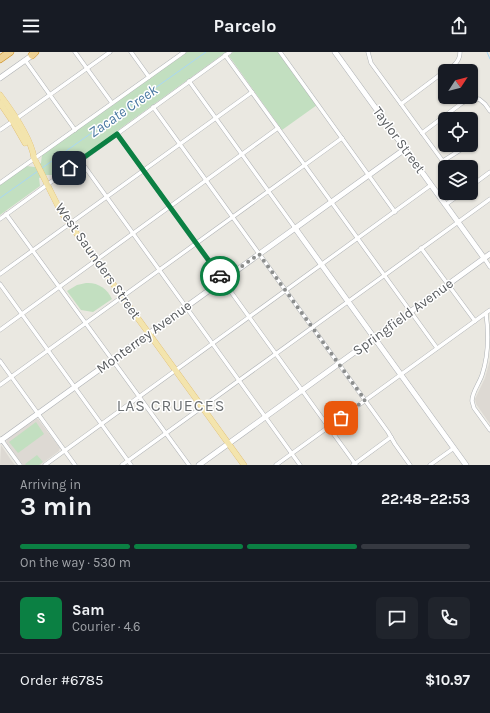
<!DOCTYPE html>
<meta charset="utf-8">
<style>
:root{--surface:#171b24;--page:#20242c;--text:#f1f3f6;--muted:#9ea1a6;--line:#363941;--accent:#0b8043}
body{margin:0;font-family:Karla,sans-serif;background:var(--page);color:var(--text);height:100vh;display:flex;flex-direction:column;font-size:15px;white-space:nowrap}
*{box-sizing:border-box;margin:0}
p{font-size:13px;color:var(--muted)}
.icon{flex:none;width:22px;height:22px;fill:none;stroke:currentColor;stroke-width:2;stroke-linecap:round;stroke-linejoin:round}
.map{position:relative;height:413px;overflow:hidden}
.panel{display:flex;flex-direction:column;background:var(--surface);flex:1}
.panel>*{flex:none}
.needle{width:26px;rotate:54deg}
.tools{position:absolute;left:438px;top:12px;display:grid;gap:8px}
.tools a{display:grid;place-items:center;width:40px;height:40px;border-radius:6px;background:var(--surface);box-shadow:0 1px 3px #0004;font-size:20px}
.pin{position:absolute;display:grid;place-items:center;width:34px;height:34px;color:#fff;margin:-17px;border-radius:8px;box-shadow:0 2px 6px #0006}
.courier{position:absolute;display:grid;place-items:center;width:40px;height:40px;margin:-20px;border:3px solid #0b8043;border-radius:50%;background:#fff;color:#222;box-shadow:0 1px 5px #0007}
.head em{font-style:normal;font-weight:700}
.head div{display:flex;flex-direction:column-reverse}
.head{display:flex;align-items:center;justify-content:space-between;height:68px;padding:0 20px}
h1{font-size:26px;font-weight:700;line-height:30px}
.bar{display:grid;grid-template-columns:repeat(4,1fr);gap:6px 4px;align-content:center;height:48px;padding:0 20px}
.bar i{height:5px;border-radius:3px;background:var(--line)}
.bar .selected{background:var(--accent)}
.bar p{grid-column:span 4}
.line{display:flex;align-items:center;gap:10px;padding:0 20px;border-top:1px solid var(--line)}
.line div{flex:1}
.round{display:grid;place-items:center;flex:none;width:42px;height:42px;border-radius:6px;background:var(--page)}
header{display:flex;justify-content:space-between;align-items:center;height:52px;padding:0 20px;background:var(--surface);font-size:18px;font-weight:700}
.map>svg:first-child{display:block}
</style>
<header><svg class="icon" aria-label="menu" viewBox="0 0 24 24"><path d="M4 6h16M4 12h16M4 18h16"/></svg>Parcelo<svg class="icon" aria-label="share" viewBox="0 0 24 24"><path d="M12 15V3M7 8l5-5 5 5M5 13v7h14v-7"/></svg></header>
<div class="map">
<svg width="490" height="413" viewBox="0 0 490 413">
<rect width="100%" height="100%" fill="#eae8e1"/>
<g fill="#ddd9d3">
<polygon points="490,308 490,372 476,352 475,347 485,326"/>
<polygon points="36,367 38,367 60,396 59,399 40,413 23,413 6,391 7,387"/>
<polygon points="1,393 11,408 15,413 0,413"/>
</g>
<g fill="#c2dfc0">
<polygon points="187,0 226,0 56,123 47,123 39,126 40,134 0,163 0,133 27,114 34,115 41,111 42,103"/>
<polygon points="233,0 278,0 317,53 282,78 229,4"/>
<path d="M86,231C97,230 107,236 112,247L93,260L81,258L67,239L77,233Z"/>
<polygon points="36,370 44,382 18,401 9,390"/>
<polygon points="37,403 43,410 39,413 26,413 25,412"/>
</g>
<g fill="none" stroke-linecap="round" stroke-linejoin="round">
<g stroke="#a9d7f3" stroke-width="1">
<polyline points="487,0 490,7"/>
<polyline points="42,116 206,0"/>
<polyline points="0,146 38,119"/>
</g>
<defs>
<g id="street">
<polyline points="75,0 112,51"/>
<polyline points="131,0 149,25"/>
<polyline points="280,0 395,160"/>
<polyline points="368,0 371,11 447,115"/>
<polyline points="225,3 437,296"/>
<polyline points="25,8 75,78"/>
<path d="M446,19C453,14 460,10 460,0"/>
<polyline points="189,29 295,176"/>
<polyline points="401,52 445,19"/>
<polyline points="153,55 388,380 395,392 410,413"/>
<polyline points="16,67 110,0"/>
<polyline points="0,78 13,69"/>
<polyline points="422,81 462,51 469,48 479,47 485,52 490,59"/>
<polyline points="117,82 356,413"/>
<polyline points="80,108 300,413"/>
<polyline points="443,109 465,95"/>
<polyline points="0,131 184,0"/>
<polyline points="471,134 490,120"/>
<polyline points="445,153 462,141"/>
<polyline points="6,162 189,413"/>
<polyline points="0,167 230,0"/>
<polyline points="421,196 475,269"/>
<polyline points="484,206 490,215"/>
<polyline points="0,222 252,40"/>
<polyline points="0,232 131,413"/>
<path d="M486,261C489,283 489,302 482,323C479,332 472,340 472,349L474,356L490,378"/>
<polyline points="0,278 278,76"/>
<polyline points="0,309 75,413"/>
<polyline points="0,333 342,86"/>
<polyline points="1,387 20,413"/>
<polyline points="45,413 431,133"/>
<polyline points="122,413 490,147"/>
<polyline points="276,413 490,258"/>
<polyline points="353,413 391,385"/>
<polyline points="430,413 454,396"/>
</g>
<g id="secondary">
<polyline points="335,0 484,206"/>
<polyline points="0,26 34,2"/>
<polyline points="295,176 466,413"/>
<polyline points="0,389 405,97"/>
<polyline points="199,413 490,202"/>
</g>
<g id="primary">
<path d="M0,43C12,59 31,86 34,106L61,160L244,413"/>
<polyline points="0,51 13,70 25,91"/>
</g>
<g id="highway">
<polyline points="32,3 35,0"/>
<polyline points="0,7 10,0"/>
</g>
</defs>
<use href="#street" stroke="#afb2b5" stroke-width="4.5"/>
<use href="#secondary" stroke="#aeb1b5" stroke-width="6"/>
<use href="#primary" stroke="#ddb667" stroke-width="6"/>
<use href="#highway" stroke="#ce8d1d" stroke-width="8"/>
<use href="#street" stroke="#fff" stroke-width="3.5"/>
<use href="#secondary" stroke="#fff" stroke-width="5"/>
<use href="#primary" stroke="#f3e4ad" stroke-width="5.5"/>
<use href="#highway" stroke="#eed295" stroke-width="7"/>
</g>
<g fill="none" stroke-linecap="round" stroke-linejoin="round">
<polyline stroke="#8c8e8d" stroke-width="4" stroke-dasharray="0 7.2" points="220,224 223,228 259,202 365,348 341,366"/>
<polyline stroke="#0b8043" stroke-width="5" points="69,116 117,82 220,224"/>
</g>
<g text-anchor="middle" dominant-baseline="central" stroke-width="3" stroke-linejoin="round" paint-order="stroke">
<g font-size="14" fill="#5a5d60" stroke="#fff">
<text transform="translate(399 88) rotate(54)">Taylor Street</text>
<text transform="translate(98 209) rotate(55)">West Saunders Street</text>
<text transform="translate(403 265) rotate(-36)">Springfield Avenue</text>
<text transform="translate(144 285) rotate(-36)">Monterrey Avenue</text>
</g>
<g font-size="15" font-style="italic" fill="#4a79a2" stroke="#fff">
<text transform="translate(123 59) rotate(-35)">Zacate Creek</text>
</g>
<g font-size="16" letter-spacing="1" fill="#6b6f72" stroke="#fff">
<text x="171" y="353">LAS CRUECES</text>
</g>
</g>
</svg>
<div class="tools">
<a><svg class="needle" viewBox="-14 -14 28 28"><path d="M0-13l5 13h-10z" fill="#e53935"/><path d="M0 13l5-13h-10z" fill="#9ea1a6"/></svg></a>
<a><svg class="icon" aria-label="locate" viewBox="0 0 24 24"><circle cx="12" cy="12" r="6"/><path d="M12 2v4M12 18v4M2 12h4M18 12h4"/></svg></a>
<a><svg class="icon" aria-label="layers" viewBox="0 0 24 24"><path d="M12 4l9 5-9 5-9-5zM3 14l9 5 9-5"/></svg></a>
</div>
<div class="pin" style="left:341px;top:366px;background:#ea580c"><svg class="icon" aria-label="bag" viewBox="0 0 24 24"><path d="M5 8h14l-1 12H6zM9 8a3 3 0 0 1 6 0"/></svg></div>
<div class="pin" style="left:69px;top:116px;background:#1f2937"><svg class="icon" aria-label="home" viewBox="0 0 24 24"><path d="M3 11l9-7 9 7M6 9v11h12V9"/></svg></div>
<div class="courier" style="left:220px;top:224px"><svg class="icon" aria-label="car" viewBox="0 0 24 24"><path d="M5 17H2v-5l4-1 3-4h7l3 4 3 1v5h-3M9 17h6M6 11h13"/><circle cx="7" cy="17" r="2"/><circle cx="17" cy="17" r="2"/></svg></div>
</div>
<section class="panel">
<div class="head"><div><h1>3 min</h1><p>Arriving in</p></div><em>22:48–22:53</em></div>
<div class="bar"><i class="selected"></i><i class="selected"></i><i class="selected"></i><i></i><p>On the way · 530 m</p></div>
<div class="line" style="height:72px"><b class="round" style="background:var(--accent);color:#fff">S</b><div><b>Sam</b><p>Courier · 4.6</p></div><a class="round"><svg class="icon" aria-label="chat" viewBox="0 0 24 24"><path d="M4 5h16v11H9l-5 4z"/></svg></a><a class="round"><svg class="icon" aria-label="phone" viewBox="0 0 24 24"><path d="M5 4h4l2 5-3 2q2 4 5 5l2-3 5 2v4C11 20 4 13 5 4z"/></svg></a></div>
<div class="line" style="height:52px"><div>Order #6785</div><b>$10.97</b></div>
</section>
